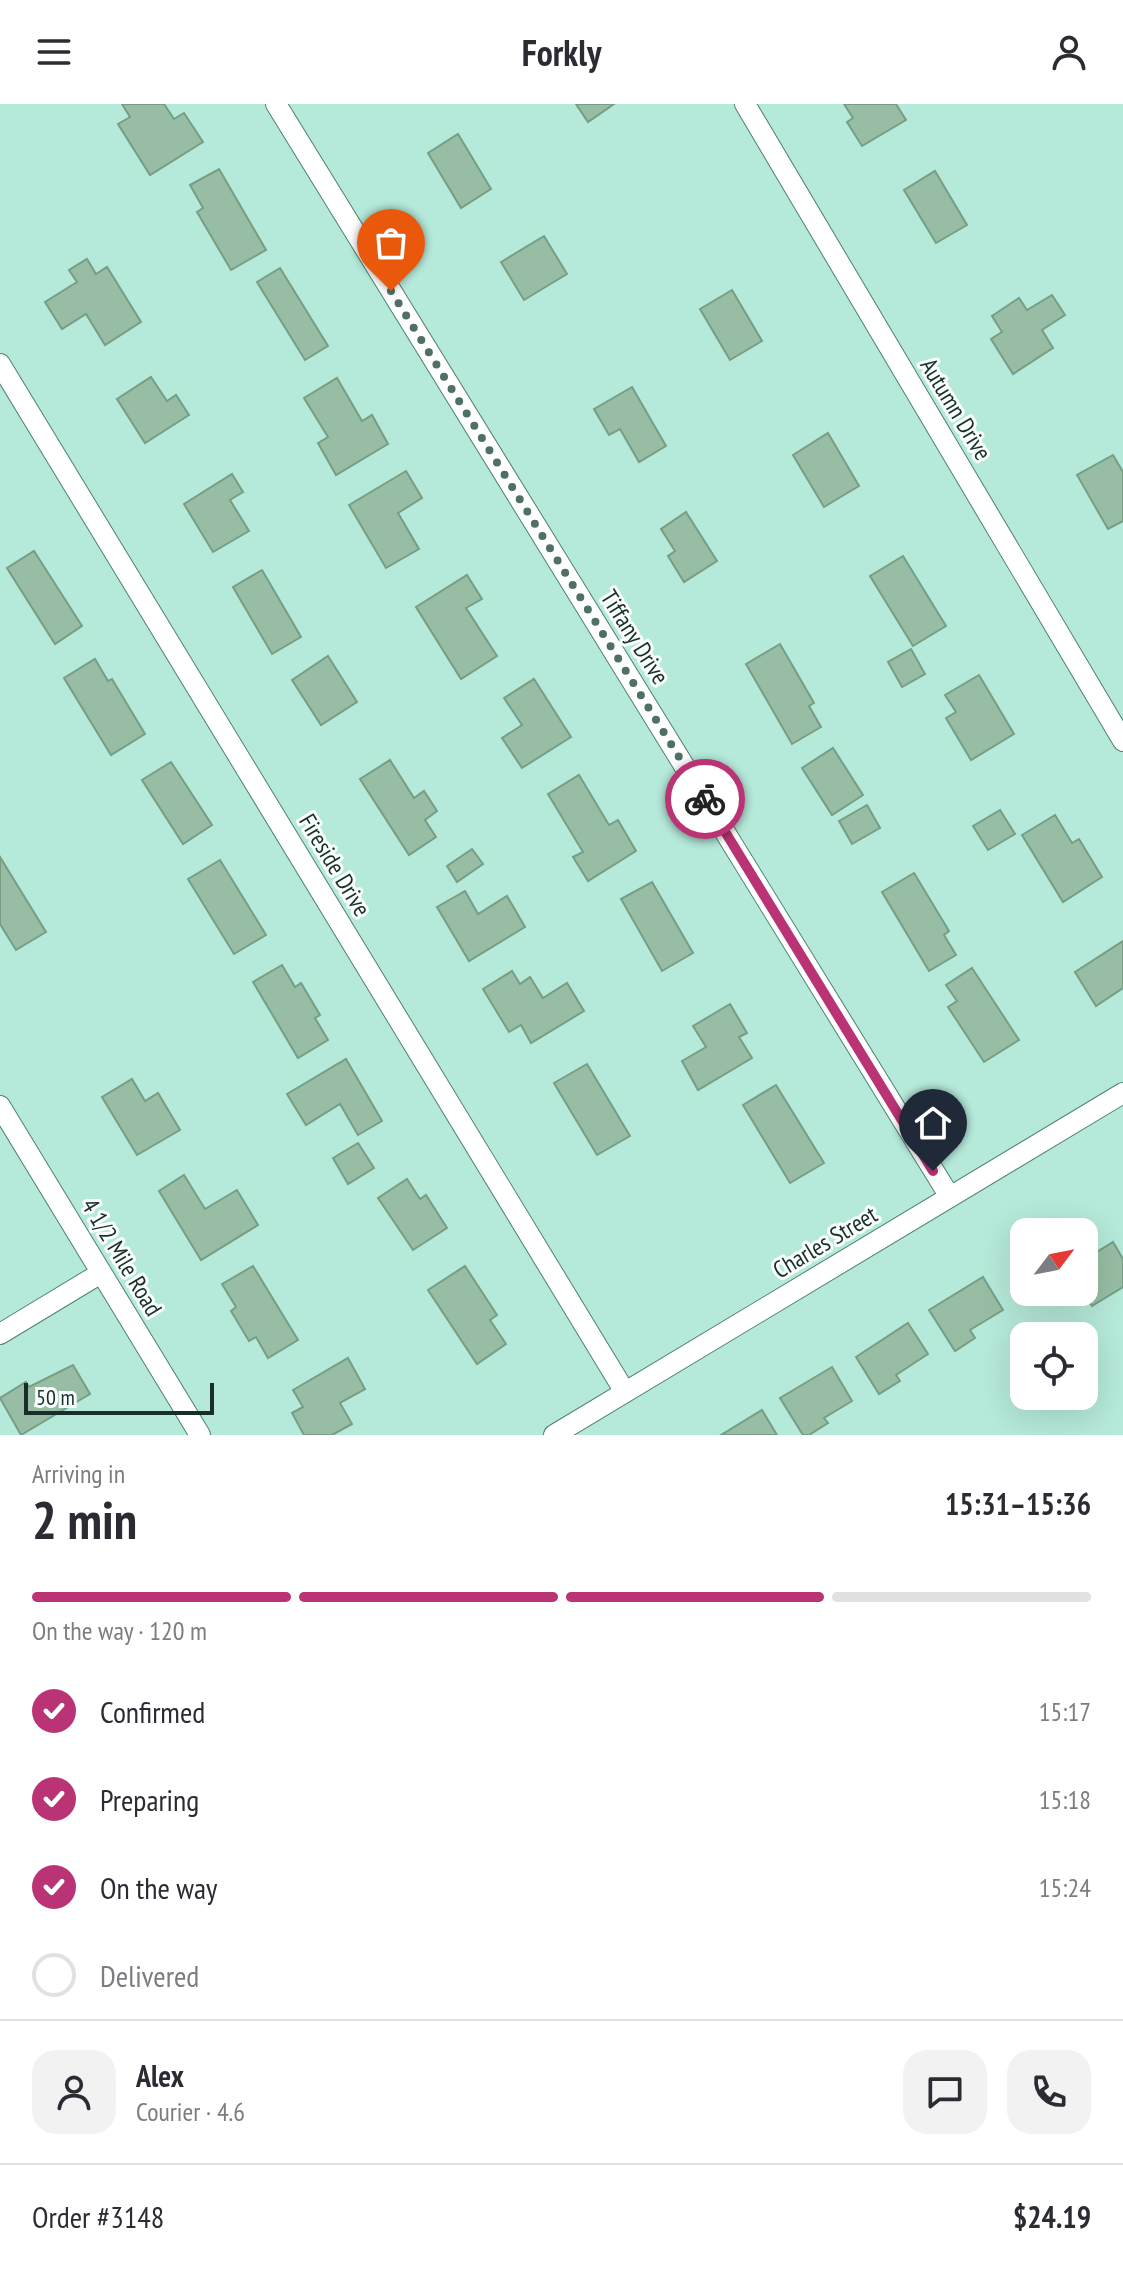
<!DOCTYPE html>
<meta charset="utf-8">
<style>
:root{--surface:#fff;--page:#f2f2f3;--text:#2b2b33;--muted:#7c7c81;--line:#e1e1e2;--accent:#ba3374}
body{margin:0;font-family:"PT Sans Narrow",sans-serif;background:var(--page);color:var(--text);height:100vh;display:flex;flex-direction:column;font-size:30px;white-space:nowrap}
*{box-sizing:border-box;margin:0}
p{font-size:26px;color:var(--muted)}
.icon{flex:none;width:44px;height:44px;fill:none;stroke:currentColor;stroke-width:2;stroke-linecap:round;stroke-linejoin:round}
.map{position:relative;height:1331px;overflow:hidden}
.sheet{display:flex;flex-direction:column;background:var(--surface);flex:1}
.sheet>*{flex:none}
.needle{width:52px;rotate:58deg}
.fabs{position:absolute;left:1010px;top:1114px;display:grid;gap:16px}
.fabs a{display:grid;place-items:center;width:88px;height:88px;border-radius:16px;background:var(--surface);box-shadow:0 8px 32px #0002;font-size:40px}
.scale{position:absolute;left:24px;bottom:20px;width:190px;box-sizing:border-box;padding-left:8px;border:4px solid #1a2e29;border-top:0;font-size:22px;line-height:28px;white-space:nowrap;color:#1a2e29;-webkit-text-stroke:6px #f9fefc;paint-order:stroke}
.pin{position:absolute;display:grid;place-items:center;width:68px;height:68px;color:#fff;margin:-82px -34px;border-radius:50% 50% 50% 0;rotate:-45deg;box-shadow:0 0 8px #0007}
.pin .icon{rotate:45deg}
.courier{position:absolute;display:grid;place-items:center;width:80px;height:80px;margin:-40px;border:6px solid #ba3374;border-radius:50%;background:#fff;color:#222;box-shadow:0 2px 10px #0007}
.head em{font-style:normal;font-weight:700}
.head div{display:flex;flex-direction:column-reverse}
.head{display:flex;align-items:center;justify-content:space-between;height:136px;padding:0 32px}
h1{font-size:52px;font-weight:700;line-height:60px}
.bar{display:grid;grid-template-columns:repeat(4,1fr);gap:12px 8px;align-content:center;height:96px;padding:0 32px}
.bar i{height:10px;border-radius:6px;background:var(--line)}
.bar .on{background:var(--accent)}
.bar p{grid-column:span 4}
.line{display:flex;align-items:center;gap:20px;padding:0 32px;border-top:2px solid var(--line)}
.line div{flex:1}
.round{display:grid;place-items:center;flex:none;width:84px;height:84px;border-radius:24px;background:var(--page)}
ol{padding:0 32px;list-style:none}
li{display:flex;align-items:center;gap:24px;height:88px}
li p{margin-inline-start:auto}
li .icon{padding:8px;border-radius:50%;background:var(--accent);color:#fff;stroke-width:4}
li:last-child{color:var(--muted)}
li i{width:44px;height:44px;border:4px solid var(--line);border-radius:50%}
header{display:flex;justify-content:space-between;align-items:center;height:104px;padding:0 32px;background:var(--surface);font-size:36px;font-weight:700}
.map>svg:first-child{display:block}
</style>
<header><svg class="icon" aria-label="menu" viewBox="0 0 24 24"><path d="M4 6h16M4 12h16M4 18h16"/></svg>Forkly<svg class="icon" aria-label="person" viewBox="0 0 24 24"><circle cx="12" cy="8" r="4"/><path d="M4 21q1-7 8-7t8 7"/></svg></header>
<div class="map">
<svg width="1123" height="1331" viewBox="0 0 1123 1331">
<rect width="100%" height="100%" fill="#b5e9da"/>
<g fill="#97bea4" stroke="#779e84" stroke-width="2">
<polygon points="122,0 164,0 174,15 184,9 203,38 150,71 118,20 130,13"/>
<polygon points="576,0 614,0 588,18"/>
<polygon points="844,0 896,0 906,16 862,42 847,18 853,14"/>
<polygon points="458,30 491,85 461,104 428,49"/>
<polygon points="219,65 266,146 231,166 197,108 203,104 190,81"/>
<polygon points="935,67 967,121 936,139 904,86"/>
<polygon points="544,132 567,170 524,196 501,158"/>
<polygon points="87,155 96,170 107,163 141,218 105,241 86,210 62,225 45,198 77,178 69,166"/>
<polygon points="280,164 328,242 305,256 257,178"/>
<polygon points="732,186 762,237 730,256 700,205"/>
<polygon points="1052,191 1065,211 1042,226 1053,244 1013,270 991,235 1002,228 992,212 1019,194 1027,206"/>
<polygon points="151,273 167,297 176,291 189,311 145,339 117,295"/>
<polygon points="337,274 362,317 372,311 388,340 336,371 318,339 328,333 304,294"/>
<polygon points="632,283 666,342 639,358 620,325 609,331 594,305"/>
<polygon points="828,329 859,382 824,403 793,351"/>
<polygon points="1113,351 1123,368 1123,417 1108,425 1077,371"/>
<polygon points="406,367 422,394 398,409 419,445 386,464 349,401"/>
<polygon points="232,370 243,388 230,396 249,427 213,448 184,400"/>
<polygon points="686,408 717,457 684,478 668,452 675,447 661,425"/>
<polygon points="34,447 82,522 55,540 7,464"/>
<polygon points="903,452 946,522 913,542 870,472"/>
<polygon points="262,466 301,533 272,550 233,483"/>
<polygon points="467,471 482,495 466,504 497,552 461,575 416,503"/>
<polygon points="780,540 814,599 809,602 821,623 792,640 746,560"/>
<polygon points="911,545 925,570 902,583 888,558"/>
<polygon points="328,552 357,598 321,621 292,576"/>
<polygon points="95,555 108,577 112,575 145,630 111,651 64,574"/>
<polygon points="979,571 1014,630 971,656 946,614 956,608 945,591"/>
<polygon points="534,575 571,633 522,664 502,634 522,621 504,594"/>
<polygon points="833,644 863,691 832,711 802,664"/>
<polygon points="390,656 414,694 424,687 437,707 425,716 436,733 409,751 360,675"/>
<polygon points="171,658 212,721 183,740 142,676"/>
<polygon points="579,671 609,721 618,716 636,747 588,777 573,753 583,748 548,690"/>
<polygon points="867,701 880,724 852,740 839,717"/>
<polygon points="1000,706 1015,730 988,746 973,722"/>
<polygon points="1055,711 1072,739 1079,735 1102,773 1063,798 1022,731"/>
<polygon points="472,745 483,760 457,778 447,762"/>
<polygon points="0,753 46,828 16,846 0,820"/>
<polygon points="220,756 266,831 234,850 188,775"/>
<polygon points="914,769 949,827 944,831 956,851 929,867 882,788"/>
<polygon points="652,778 693,849 662,867 621,795"/>
<polygon points="465,787 478,810 507,792 525,823 469,857 437,803"/>
<polygon points="1123,837 1123,884 1096,902 1075,868"/>
<polygon points="282,861 295,883 301,879 320,911 315,914 328,936 298,954 253,878"/>
<polygon points="972,864 1019,936 984,958 948,903 957,897 946,881"/>
<polygon points="512,867 520,880 530,873 543,894 567,879 584,907 531,939 521,921 509,928 483,885"/>
<polygon points="730,900 747,929 739,933 752,954 698,986 682,957 706,943 693,922"/>
<polygon points="346,955 382,1017 358,1031 340,1000 306,1021 287,990"/>
<polygon points="587,960 630,1032 597,1051 554,979"/>
<polygon points="132,975 145,997 158,989 180,1026 137,1051 102,993"/>
<polygon points="776,981 824,1059 790,1079 743,1001"/>
<polygon points="358,1039 374,1064 348,1080 333,1054"/>
<polygon points="184,1071 205,1105 237,1086 258,1121 201,1156 159,1087"/>
<polygon points="407,1075 420,1095 426,1091 447,1124 413,1146 378,1094"/>
<polygon points="1113,1138 1123,1155 1123,1183 1092,1202 1083,1188 1084,1156"/>
<polygon points="253,1162 298,1236 268,1254 256,1233 249,1237 231,1207 236,1203 222,1180"/>
<polygon points="465,1162 497,1211 490,1216 506,1240 477,1260 428,1186"/>
<polygon points="983,1173 1003,1206 970,1226 975,1234 955,1247 929,1206"/>
<polygon points="908,1219 928,1250 896,1271 900,1277 879,1290 856,1253"/>
<polygon points="348,1254 365,1285 340,1299 352,1320 332,1331 304,1331 292,1309 303,1303 293,1286"/>
<polygon points="73,1261 90,1290 21,1331 0,1294 26,1278 29,1283"/>
<polygon points="832,1263 852,1297 824,1314 828,1319 809,1331 803,1331 780,1294"/>
<polygon points="762,1306 777,1331 721,1331"/>
</g>
<g fill="none" stroke-linecap="round" stroke-linejoin="round">
<defs>
<g id="minor">
<polyline points="276,0 950,1093"/>
<polyline points="745,0 1123,637"/>
<polyline points="0,260 625,1288"/>
<polyline points="0,1002 200,1331"/>
<polyline points="0,1230 101,1169"/>
<polyline points="554,1331 1123,989"/>
</g>
</defs>
<use href="#minor" stroke="#4f8073" stroke-width="22"/>
<use href="#minor" stroke="#fff" stroke-width="20"/>
</g>
<g fill="none" stroke-linecap="round" stroke-linejoin="round">
<polyline stroke="#506f67" stroke-width="8" stroke-dasharray="0 14.4" points="391,187 705,695"/>
<polyline stroke="#ba3374" stroke-width="10" points="705,695 933,1067"/>
</g>
<g text-anchor="middle" dominant-baseline="central" stroke-width="6" stroke-linejoin="round" paint-order="stroke">
<g font-size="24" fill="#1a2e29" stroke="#f9fefc">
<text transform="translate(956 305) rotate(59)">Autumn Drive</text>
<text transform="translate(635 533) rotate(58)">Tiffany Drive</text>
<text transform="translate(335 761) rotate(59)">Fireside Drive</text>
<text transform="translate(825 1138) rotate(-31)">Charles Street</text>
<text transform="translate(122 1153) rotate(59)">4 1/2 Mile Road</text>
</g>
</g>
</svg>
<div class="fabs">
<a><svg class="needle" viewBox="-14 -14 28 28"><path d="M0-13l5 13h-10z" fill="#e53935"/><path d="M0 13l5-13h-10z" fill="#7c7c81"/></svg></a>
<a><svg class="icon" aria-label="locate" viewBox="0 0 24 24"><circle cx="12" cy="12" r="6"/><path d="M12 2v4M12 18v4M2 12h4M18 12h4"/></svg></a>
</div>
<div class="scale">50 m</div>
<div class="pin" style="left:391px;top:187px;background:#ea580c"><svg class="icon" aria-label="bag" viewBox="0 0 24 24"><path d="M5 8h14l-1 12H6zM9 8a3 3 0 0 1 6 0"/></svg></div>
<div class="pin" style="left:933px;top:1067px;background:#1f2937"><svg class="icon" aria-label="home" viewBox="0 0 24 24"><path d="M3 11l9-7 9 7M6 9v11h12V9"/></svg></div>
<div class="courier" style="left:705px;top:695px"><svg class="icon" aria-label="bike" viewBox="0 0 24 24"><circle cx="6" cy="16" r="4"/><circle cx="18" cy="16" r="4"/><path d="M6 16l4-8h5l3 8M10 8l3 8H6M13 5h3"/></svg></div>
</div>
<section class="sheet">
<div class="head"><div><h1>2 min</h1><p>Arriving in</p></div><em>15:31–15:36</em></div>
<div class="bar"><i class="on"></i><i class="on"></i><i class="on"></i><i></i><p>On the way · 120 m</p></div>
<ol>
<li><svg class="icon" aria-label="check" viewBox="0 0 24 24"><path d="M5 12l5 5 9-10"/></svg>Confirmed<p>15:17</p></li>
<li><svg class="icon" aria-label="check" viewBox="0 0 24 24"><path d="M5 12l5 5 9-10"/></svg>Preparing<p>15:18</p></li>
<li><svg class="icon" aria-label="check" viewBox="0 0 24 24"><path d="M5 12l5 5 9-10"/></svg>On the way<p>15:24</p></li>
<li><i></i>Delivered</li>
</ol>
<div class="line" style="height:144px"><a class="round"><svg class="icon" aria-label="person" viewBox="0 0 24 24"><circle cx="12" cy="8" r="4"/><path d="M4 21q1-7 8-7t8 7"/></svg></a><div><b>Alex</b><p>Courier · 4.6</p></div><a class="round"><svg class="icon" aria-label="chat" viewBox="0 0 24 24"><path d="M4 5h16v11H9l-5 4z"/></svg></a><a class="round"><svg class="icon" aria-label="phone" viewBox="0 0 24 24"><path d="M5 4h4l2 5-3 2q2 4 5 5l2-3 5 2v4C11 20 4 13 5 4z"/></svg></a></div>
<div class="line" style="height:104px"><div>Order #3148</div><b>$24.19</b></div>
</section>
